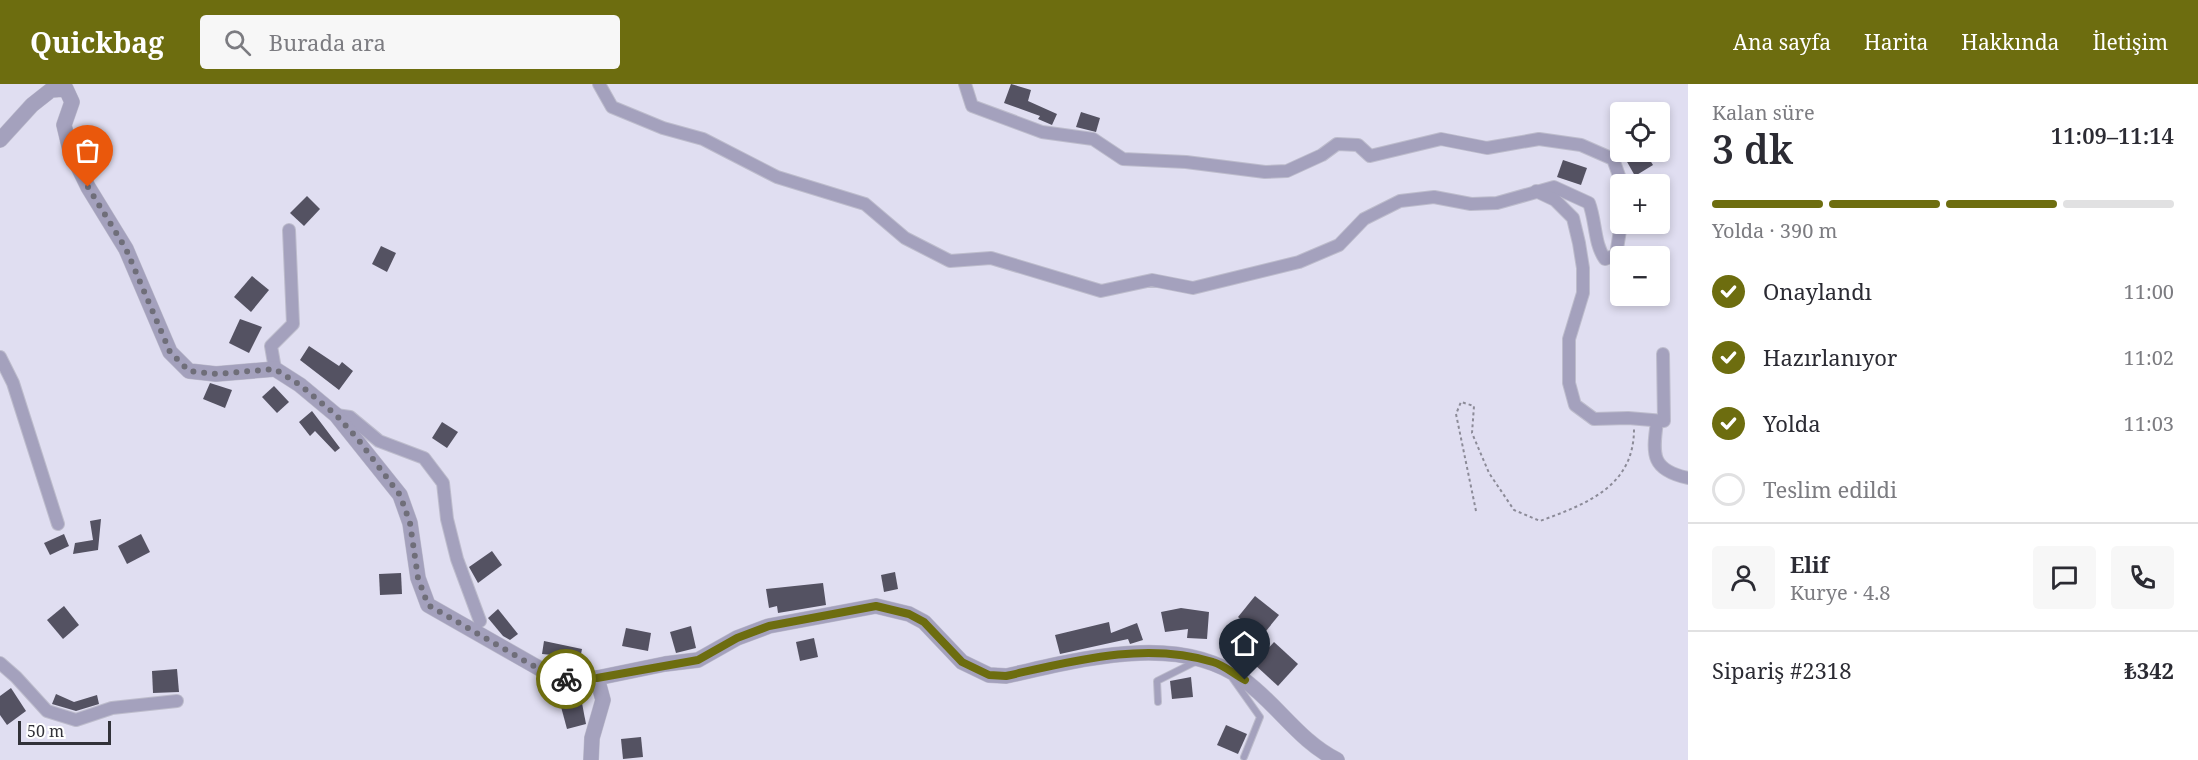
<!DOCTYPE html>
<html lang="tr">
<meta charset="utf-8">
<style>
:root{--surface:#fff;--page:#f7f7f7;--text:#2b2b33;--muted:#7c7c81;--line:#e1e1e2;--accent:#6d6d0f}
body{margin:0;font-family:"Noto Serif",serif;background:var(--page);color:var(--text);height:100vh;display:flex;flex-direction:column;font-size:22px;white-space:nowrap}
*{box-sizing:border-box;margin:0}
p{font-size:20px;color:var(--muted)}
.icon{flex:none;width:33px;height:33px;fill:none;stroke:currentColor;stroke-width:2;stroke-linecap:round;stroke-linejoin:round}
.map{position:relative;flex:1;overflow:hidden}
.sheet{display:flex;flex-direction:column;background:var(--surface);width:510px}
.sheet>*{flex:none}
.controls{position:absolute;left:1610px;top:18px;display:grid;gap:12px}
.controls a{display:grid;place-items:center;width:60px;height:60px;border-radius:6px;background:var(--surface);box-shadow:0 3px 9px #0003;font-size:30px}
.scale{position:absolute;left:18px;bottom:15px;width:93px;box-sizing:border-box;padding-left:6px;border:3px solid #323239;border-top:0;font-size:16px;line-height:21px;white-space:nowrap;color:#323239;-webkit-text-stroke:4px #fff;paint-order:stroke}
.pin{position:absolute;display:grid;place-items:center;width:51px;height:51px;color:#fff;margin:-62px -26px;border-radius:50% 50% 50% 0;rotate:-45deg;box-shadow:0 0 6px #0007}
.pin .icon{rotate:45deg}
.courier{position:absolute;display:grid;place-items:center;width:60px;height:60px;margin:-30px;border:4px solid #6d6d0f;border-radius:50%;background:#fff;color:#222;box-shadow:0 2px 8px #0007}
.headline em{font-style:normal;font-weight:600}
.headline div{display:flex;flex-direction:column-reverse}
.headline{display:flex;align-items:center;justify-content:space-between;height:102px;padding:0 24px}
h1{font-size:39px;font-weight:600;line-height:45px}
.bar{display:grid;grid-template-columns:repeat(4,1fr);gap:9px 6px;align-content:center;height:72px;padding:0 24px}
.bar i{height:8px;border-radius:4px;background:var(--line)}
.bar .current{background:var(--accent)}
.bar p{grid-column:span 4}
.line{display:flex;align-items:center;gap:15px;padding:0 24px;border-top:2px solid var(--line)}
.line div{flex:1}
.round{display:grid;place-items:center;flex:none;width:63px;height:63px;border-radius:6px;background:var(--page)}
ol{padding:0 24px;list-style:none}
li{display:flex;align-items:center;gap:18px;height:66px}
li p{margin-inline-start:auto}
li .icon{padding:6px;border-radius:50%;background:var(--accent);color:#fff;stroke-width:4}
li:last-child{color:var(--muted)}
li i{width:33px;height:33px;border:3px solid var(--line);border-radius:50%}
header{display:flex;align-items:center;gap:36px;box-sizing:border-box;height:84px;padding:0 30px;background:var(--accent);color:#fff}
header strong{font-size:28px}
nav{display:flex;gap:33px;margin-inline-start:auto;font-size:21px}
.search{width:420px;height:54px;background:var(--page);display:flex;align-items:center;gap:15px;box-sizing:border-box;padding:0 21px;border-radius:6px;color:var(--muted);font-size:22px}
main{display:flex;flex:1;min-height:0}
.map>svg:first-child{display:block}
</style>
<header>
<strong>Quickbag</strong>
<div class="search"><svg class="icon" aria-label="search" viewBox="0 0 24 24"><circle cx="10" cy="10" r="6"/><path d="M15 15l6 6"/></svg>Burada ara</div>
<nav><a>Ana sayfa</a><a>Harita</a><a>Hakkında</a><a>İletişim</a></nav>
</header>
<main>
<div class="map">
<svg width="1688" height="676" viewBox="0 0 1688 676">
<rect width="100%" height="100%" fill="#e0def1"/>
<g fill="#545262">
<polygon points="1011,0 1031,6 1028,17 1057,30 1052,41 1038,35 1040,32 1004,19"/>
<polygon points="1081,28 1100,34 1096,48 1076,43"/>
<polygon points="1641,68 1645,68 1653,81 1635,92 1626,76"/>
<polygon points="1563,76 1587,84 1581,101 1557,93"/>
<polygon points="307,112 320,125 304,142 290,129"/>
<polygon points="381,162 396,169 387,188 372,180"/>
<polygon points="252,192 269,206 251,228 234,213"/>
<polygon points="240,235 262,243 249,269 229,259"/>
<polygon points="309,262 339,282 342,278 353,287 339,306 300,276"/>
<polygon points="210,299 232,306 225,324 203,315"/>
<polygon points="274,302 289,318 277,329 262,313"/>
<polygon points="312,327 340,364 335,368 315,347 310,352 299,338"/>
<polygon points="442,338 458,348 447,364 432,354"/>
<polygon points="101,435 98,466 73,470 75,459 93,456 90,437"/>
<polygon points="64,450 69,462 50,471 44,459"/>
<polygon points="141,450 150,468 127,480 118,462"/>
<polygon points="492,467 502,481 478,499 469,483"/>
<polygon points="895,488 898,505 884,508 881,491"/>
<polygon points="401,489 402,510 380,511 379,490"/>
<polygon points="823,499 826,521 778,529 777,522 769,524 766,505"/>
<polygon points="1255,512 1279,531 1262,552 1238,533"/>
<polygon points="64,522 79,541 63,555 47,536"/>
<polygon points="1181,524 1209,528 1207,555 1187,554 1188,545 1165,548 1161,528"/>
<polygon points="498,525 518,550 510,556 503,552 488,534"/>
<polygon points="1109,538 1111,549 1137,539 1143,556 1130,560 1128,555 1060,570 1055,551"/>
<polygon points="691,542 696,564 676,569 670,548"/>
<polygon points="626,544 651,549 648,567 622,562"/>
<polygon points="814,554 818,573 800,577 796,558"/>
<polygon points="544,557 582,565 578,585 561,581 563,572 542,570"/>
<polygon points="1274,558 1298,580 1278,602 1254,580"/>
<polygon points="177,585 179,608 153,609 152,587"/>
<polygon points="1191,593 1193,613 1172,615 1170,597"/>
<polygon points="11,604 26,627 7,641 0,631 0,612"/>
<polygon points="56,610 74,618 97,611 99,620 76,627 52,620"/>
<polygon points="581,614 586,640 567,645 560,619"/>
<polygon points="1226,641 1247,650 1238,670 1217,661"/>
<polygon points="641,653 643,673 623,675 621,655"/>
</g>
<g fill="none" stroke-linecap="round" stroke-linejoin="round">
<defs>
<g id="service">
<polyline points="1233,595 1260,633 1244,673"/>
<polyline points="1158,618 1157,597 1197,577"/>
</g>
<g id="minor">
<path d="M599,0L612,23L663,44L703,55L777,93L865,120L905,154L950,177L991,174L1101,207L1152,196L1193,204L1299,178L1339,161L1364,135L1400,117L1434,113L1471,120L1497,119L1554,103L1589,119C1596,137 1594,160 1605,175L1616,171L1621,140"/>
<polyline points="965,0 972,22 1042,48 1093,55 1123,75 1186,78 1265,88 1287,87 1322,71 1337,60 1358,61 1370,72 1441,55 1487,64 1539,55 1581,61 1613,75 1622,100"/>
<polyline points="1536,107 1555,116 1573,134 1579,159 1583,184 1583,209 1569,255 1569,299 1575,321 1594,335 1628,334 1664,337 1663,270"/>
<polyline points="0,273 13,299 58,440"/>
<polyline points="275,285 271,262 293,240 289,146"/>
<polyline points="336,331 350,333 379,357 424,374 443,399 447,435 457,475 480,537"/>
<path d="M1657,338C1652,372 1652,386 1688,394"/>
<polyline points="0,579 16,593 47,627 76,636 112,624 177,617"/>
</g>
<g id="tertiary">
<path d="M0,56L32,21L51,6L66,5L72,18L64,41L70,66L88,103L126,165L170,268L189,287L216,290L275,285L300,301L336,331L400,411L410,439L418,494L428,521L558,595L597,594L665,580L698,576L737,554L769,542L876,522L909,530L924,538L962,578L989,591L1006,592C1080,576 1177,547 1244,596C1278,621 1299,657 1337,676"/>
<polyline points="591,676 592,654 603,616 597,594"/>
</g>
</defs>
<use href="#service" stroke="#bdbccc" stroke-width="8"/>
<use href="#minor" stroke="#bdbccc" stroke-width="14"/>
<use href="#tertiary" stroke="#bdbccc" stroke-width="16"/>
<path stroke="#8c8b98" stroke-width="2" stroke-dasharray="3 3" stroke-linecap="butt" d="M1476,427L1456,330L1461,318L1474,322L1472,349L1489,389L1514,426L1540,437C1586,420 1634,403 1634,345"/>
<use href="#service" stroke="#a4a1bd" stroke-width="6"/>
<use href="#minor" stroke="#a4a1bd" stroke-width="12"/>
<use href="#tertiary" stroke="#a4a1bd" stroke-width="15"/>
</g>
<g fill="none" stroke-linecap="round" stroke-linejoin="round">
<polyline stroke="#6f6e79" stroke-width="6" stroke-dasharray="0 10.8" points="88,103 126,165 170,268 189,287 216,290 275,285 300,301 336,331 357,354 400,411 410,439 418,494 428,521 558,596 566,595"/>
<path stroke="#6d6d0f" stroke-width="8" d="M566,595L597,594L698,576L737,554L769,542L876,522L909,530L924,538L962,578L989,591L1006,592C1073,577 1145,557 1213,578C1224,581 1235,591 1245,596"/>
</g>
</svg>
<div class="controls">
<a><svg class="icon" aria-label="locate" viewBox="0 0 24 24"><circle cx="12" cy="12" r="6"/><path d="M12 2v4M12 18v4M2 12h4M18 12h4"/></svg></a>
<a>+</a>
<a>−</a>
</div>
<div class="scale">50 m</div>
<div class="pin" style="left:88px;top:103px;background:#ea580c"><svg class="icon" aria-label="bag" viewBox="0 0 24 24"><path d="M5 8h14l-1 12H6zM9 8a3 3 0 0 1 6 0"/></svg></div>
<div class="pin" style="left:1245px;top:596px;background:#1f2937"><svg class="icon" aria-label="home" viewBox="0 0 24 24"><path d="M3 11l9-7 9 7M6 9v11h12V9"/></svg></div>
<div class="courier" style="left:566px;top:595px"><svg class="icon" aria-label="bike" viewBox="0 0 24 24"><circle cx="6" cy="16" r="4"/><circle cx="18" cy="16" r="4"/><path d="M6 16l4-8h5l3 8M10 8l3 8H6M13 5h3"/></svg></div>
</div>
<section class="sheet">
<div class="headline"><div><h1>3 dk</h1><p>Kalan süre</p></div><em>11:09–11:14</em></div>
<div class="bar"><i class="current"></i><i class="current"></i><i class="current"></i><i></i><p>Yolda · 390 m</p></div>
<ol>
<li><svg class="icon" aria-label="check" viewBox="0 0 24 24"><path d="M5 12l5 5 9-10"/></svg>Onaylandı<p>11:00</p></li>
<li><svg class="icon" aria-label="check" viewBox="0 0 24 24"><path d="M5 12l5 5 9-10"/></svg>Hazırlanıyor<p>11:02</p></li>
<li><svg class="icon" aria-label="check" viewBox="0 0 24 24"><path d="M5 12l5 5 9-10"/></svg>Yolda<p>11:03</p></li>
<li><i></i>Teslim edildi</li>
</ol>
<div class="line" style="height:108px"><a class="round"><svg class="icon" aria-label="person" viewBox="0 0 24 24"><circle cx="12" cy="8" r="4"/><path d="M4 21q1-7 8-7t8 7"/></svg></a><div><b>Elif</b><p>Kurye · 4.8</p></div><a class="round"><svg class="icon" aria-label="chat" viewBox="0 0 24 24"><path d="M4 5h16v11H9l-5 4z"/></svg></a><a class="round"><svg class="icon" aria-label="phone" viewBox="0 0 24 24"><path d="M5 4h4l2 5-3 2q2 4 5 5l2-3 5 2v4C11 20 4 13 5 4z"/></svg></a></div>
<div class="line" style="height:78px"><div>Sipariş #2318</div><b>₺342</b></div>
</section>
</main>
